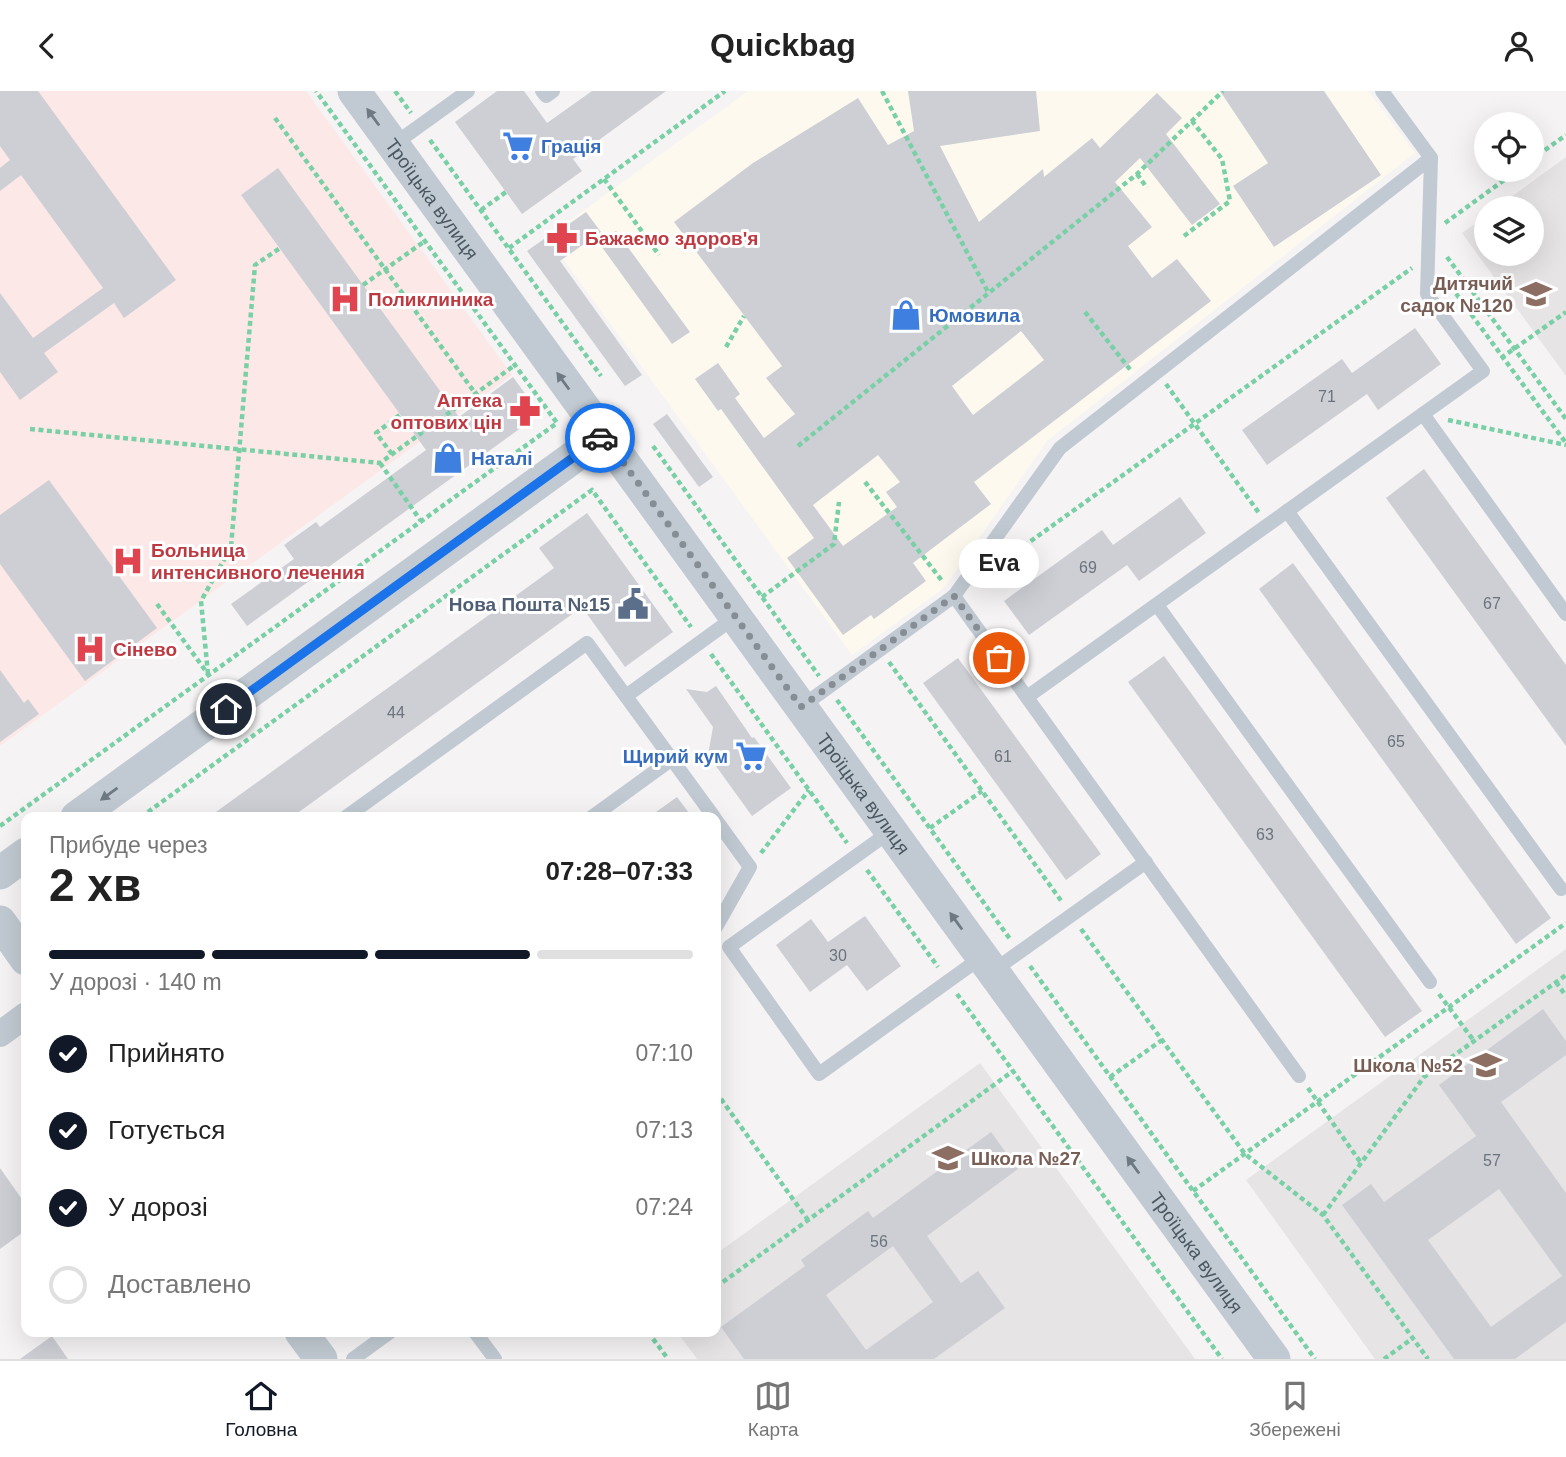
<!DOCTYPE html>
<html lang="uk">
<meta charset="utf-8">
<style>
:root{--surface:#fff;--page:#f2f2f2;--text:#222;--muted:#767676;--line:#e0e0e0;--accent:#111827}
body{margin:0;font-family:Arial,sans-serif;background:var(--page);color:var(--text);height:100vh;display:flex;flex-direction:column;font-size:26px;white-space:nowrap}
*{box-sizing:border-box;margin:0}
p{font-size:23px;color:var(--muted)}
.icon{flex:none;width:38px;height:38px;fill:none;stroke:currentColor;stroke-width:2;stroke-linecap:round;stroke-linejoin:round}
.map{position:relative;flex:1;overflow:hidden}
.sheet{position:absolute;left:21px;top:721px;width:700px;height:525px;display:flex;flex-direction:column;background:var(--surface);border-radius:14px;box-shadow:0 7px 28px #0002}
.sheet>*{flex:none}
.fabs{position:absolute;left:1474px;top:21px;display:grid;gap:14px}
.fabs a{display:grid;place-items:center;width:70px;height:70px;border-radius:50%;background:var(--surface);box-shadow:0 7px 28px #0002;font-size:35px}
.pin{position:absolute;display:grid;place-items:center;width:60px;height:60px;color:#fff;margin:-30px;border:4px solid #fff;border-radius:50%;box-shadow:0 2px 7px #0007}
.courier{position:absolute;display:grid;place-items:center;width:70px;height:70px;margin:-35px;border:5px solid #1a73e8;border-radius:50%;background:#fff;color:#222;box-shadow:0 2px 9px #0007}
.bubble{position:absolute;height:49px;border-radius:24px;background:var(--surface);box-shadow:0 7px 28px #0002;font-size:23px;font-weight:700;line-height:49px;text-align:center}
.headline em{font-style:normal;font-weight:700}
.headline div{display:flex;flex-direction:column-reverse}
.headline{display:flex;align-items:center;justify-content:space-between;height:119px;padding:0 28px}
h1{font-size:46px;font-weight:700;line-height:52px}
.bar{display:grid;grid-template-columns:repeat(4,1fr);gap:10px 7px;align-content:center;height:84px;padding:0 28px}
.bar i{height:9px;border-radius:5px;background:var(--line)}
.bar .selected{background:var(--accent)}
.bar p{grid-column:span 4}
ol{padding:0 28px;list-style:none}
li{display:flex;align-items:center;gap:21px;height:77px}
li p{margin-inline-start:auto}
li .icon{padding:7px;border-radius:50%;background:var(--accent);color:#fff;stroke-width:4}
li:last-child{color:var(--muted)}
li i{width:38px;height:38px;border:4px solid var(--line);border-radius:50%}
header{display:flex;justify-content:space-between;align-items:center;height:91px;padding:0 28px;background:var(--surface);font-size:32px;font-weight:700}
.dock{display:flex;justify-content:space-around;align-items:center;height:98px;border-top:2px solid var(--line);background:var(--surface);font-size:19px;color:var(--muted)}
.dock a{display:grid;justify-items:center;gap:4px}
.dock .selected{color:var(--accent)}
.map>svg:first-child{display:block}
</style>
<header><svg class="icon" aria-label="back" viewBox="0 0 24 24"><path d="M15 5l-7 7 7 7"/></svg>Quickbag<svg class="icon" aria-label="person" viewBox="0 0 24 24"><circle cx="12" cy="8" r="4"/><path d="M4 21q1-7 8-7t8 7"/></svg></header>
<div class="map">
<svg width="1566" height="1268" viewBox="0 0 1566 1268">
<rect width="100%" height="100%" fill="#f5f3f3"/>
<polygon fill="#fdf9ef" points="748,0 1368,0 1415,62 1047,350 944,497 852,564 547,146"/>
<g fill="#e6e4e5">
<polygon points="1566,66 1566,285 1462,142 1486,125 1486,163 1531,163 1531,117 1496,117"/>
<polygon points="1566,858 1566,1268 1375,1268 1246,1089"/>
<polygon points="980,972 1195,1268 697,1268 677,1241 716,1241 716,1163"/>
</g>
<polygon fill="#fce8e6" points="0,0 306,0 512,284 0,655"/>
<g fill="#cdcfd5" fill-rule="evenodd">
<polygon points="0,0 38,0 176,189 124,227 114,212 44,262 58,281 20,309 0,281 0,202 33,247 103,197 21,84 0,100 0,77 10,69 0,55"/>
<polygon points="497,0 524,0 547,32 592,0 666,0 573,68 582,80 522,123 455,31"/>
<path d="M908,0H1036L1040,40L940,55L979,131L1043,78L1044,86L1092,47L1100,57L1157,2L1182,27L1166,43L1220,113L1192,134L1140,67L1115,91L1152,136L1128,155L1152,187L1177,168L1211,210L974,391L991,413L913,472L926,490L874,528L871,524L843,544L787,467L814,447L721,318L718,320L695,288L718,272L740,303L735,307L764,347L795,323L766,287L782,275L674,131L753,72L858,7L888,54L914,40ZM1021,240L1044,269L973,324L952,295ZM878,364L900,391L886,401L897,416L843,455L813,414Z"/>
<polygon points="1220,0 1324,0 1381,84 1274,156 1233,95 1268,72"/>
<polygon points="278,77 459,326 513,286 540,323 247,535 231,513 294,468 284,454 316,431 320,436 426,359 241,104"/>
<polygon points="586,121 601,141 560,170 642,284 625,295 527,160 544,148 545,150"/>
<polygon points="616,140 690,241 672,253 599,152"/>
<polygon points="1415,237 1441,273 1378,319 1367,303 1267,374 1242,339 1342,268 1352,282"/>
<polygon points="667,323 713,386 699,396 653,333"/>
<polygon points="1424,378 1566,574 1566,655 1386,407"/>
<polygon points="49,389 157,537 85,590 0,473 0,424"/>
<polygon points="1180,406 1206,442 1139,490 1127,474 1029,544 1004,510 1102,439 1113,454"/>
<polygon points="587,422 673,541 625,576 582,516 292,726 209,726 554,477 539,457"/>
<polygon points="1293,472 1551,827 1516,853 1259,498"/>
<polygon points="1164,565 1422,920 1385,946 1128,591"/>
<polygon points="958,567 1101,763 1066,789 923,592"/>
<polygon points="0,579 24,612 28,608 39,623 0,651"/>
<polygon points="716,595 752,647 754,646 791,697 752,725 708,664 713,636 686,598 707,601"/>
<polygon points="677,706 692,726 649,726"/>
<polygon points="865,825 901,875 867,900 847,874 810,901 776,854 811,828 828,851"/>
<path d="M1543,918L1566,950V964L1501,1011L1566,1102V1231L1515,1268H1454L1342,1114L1371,1093L1384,1111L1476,1045L1439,994ZM1499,1098L1562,1185L1491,1236L1428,1149Z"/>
<path d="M991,1041L1018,1078L927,1145L961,1192L978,1180L1005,1217L934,1268H744L721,1236L805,1175L801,1169L868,1120L873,1127ZM893,1155L933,1211L866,1259L826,1204Z"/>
<polygon points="0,1077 26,1114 26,1139 0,1158"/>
<polygon points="52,1245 68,1268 20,1268"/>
</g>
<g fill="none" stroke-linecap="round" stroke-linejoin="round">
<g stroke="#7ad0a6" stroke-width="4.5" stroke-dasharray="5 3.5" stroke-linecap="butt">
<polyline points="395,0 411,22"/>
<polyline points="882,0 989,203"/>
<polyline points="275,27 475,302"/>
<polyline points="430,49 601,285"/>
<polyline points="1531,69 1566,44"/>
<polyline points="1137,83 1147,97"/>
<polyline points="604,88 659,164"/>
<polyline points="481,119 506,101"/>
<polyline points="1445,132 1518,79"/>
<polyline points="1184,145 1230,110 1222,68 1192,30"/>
<polyline points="509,157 725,0"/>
<polyline points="1447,166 1566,328"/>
<polyline points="1446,189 1566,352"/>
<polyline points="363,194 425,150"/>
<polyline points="1085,221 1132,281"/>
<polyline points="726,256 744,225"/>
<polyline points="1501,267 1566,221"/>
<polyline points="1166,293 1259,422"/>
<polyline points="1448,329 1566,354"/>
<polyline points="30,338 380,372 515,274"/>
<polyline points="653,355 819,585"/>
<polyline points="798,355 1137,83 1223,0"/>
<polyline points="392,363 376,342 401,323"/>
<polyline points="380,372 421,430"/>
<polyline points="865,391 943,491"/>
<polyline points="1003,470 1412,177"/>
<polyline points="762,506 834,453 839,411"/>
<polyline points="157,513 208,583"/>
<polyline points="711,563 847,752"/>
<polyline points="889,571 1062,811"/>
<polyline points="208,583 201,510 231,456 255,174 280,157"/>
<polyline points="837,609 1010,848"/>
<polyline points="141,726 592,399 691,536"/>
<polyline points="0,735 557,332 316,0"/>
<polyline points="930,737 982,700"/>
<polyline points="761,762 809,699"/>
<polyline points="867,779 938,876"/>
<polyline points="1081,838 1245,1063 1323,1124 1428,1268"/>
<polyline points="1030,875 1315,1268"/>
<polyline points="1556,891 1566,905"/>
<polyline points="957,903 1222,1268"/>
<polyline points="1439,903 1474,950"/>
<polyline points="1110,986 1162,949"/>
<polyline points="1308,997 1361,1072"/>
<polyline points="716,1001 808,1129"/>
<polyline points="1193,1100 1566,832"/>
<polyline points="1323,1124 1424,986 1566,884"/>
<polyline points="716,1196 1013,980"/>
<polyline points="648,1241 668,1268"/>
<polyline points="1384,1268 1413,1247"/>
</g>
<g stroke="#c1cad2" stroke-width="14">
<polyline points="542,0 546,5 553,0"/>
<polyline points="393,54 468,0"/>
<polyline points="1423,323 1566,523"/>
<polyline points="1287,420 1561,798"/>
<polyline points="954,505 1299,985"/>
<polyline points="1157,514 1430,891"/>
<polyline points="626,605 735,526"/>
<polyline points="1027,606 1483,280 1427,203 1431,67 1382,0"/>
<polyline points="801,616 954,505 1060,357 1431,67"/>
<polyline points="346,726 587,552 714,726"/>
<polyline points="592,726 672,668"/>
<polyline points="716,729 750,776 716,836"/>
<polyline points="891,740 729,856 819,983 982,866"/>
<polyline points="993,880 1146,771"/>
<polyline points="475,1241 495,1268"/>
<polyline points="353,1268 390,1241"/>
</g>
<polyline stroke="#c1cad2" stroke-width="26" points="0,943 26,924"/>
<g stroke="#c1cad2" stroke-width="33">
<path id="s1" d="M354,0L1274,1268"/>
<polyline points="77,726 604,344"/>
<polyline points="0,782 26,763"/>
<polyline points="0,831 26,868"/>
<polyline points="301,1241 321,1268"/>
</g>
</g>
<defs><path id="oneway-solid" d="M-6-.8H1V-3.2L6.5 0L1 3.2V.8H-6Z" transform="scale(1.75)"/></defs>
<g fill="#6e7983">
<use href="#oneway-solid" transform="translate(373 26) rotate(-126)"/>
<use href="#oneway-solid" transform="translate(563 290) rotate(-126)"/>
<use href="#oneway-solid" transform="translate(109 703) rotate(144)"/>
<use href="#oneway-solid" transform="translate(956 830) rotate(-126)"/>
<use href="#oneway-solid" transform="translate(1133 1074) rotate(-126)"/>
</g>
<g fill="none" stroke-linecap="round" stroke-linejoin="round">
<polyline stroke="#868d94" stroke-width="7" stroke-dasharray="0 12.6" points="600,347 604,345 801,616 954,505 999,567"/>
<polyline stroke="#1a73e8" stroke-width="9" points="226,618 600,347"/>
</g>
<defs>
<symbol id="supermarket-bare" viewBox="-9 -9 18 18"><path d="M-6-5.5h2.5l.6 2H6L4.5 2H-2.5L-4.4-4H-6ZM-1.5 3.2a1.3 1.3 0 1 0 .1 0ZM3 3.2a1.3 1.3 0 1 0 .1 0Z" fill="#3f7fe0" stroke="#fff" stroke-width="2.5" paint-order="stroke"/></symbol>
<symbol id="pharmacy-bare" viewBox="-9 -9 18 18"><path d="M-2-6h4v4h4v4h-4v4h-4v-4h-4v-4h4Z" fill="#e0444e" stroke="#fff" stroke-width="2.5" paint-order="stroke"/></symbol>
<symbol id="school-bare" viewBox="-9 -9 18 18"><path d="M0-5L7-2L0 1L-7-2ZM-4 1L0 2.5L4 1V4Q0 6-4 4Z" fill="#8d6e63" stroke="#fff" stroke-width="2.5" paint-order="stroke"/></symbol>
<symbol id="hospital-bare" viewBox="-9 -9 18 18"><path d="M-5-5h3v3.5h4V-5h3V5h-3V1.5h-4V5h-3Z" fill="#e0444e" stroke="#fff" stroke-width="2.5" paint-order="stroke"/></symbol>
<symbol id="shop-bare" viewBox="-9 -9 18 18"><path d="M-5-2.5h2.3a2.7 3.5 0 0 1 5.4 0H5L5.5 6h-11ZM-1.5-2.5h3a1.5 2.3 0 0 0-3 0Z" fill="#3f7fe0" stroke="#fff" stroke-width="2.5" paint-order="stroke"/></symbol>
<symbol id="civic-bare" viewBox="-9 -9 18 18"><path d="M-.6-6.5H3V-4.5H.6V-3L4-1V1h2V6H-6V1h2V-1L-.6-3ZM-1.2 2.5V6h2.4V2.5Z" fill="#5c6f8a" stroke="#fff" stroke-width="2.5" paint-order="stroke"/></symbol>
</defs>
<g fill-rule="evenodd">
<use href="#supermarket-bare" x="496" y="33" width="44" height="44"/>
<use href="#pharmacy-bare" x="540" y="125" width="44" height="44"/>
<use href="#school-bare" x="1514" y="181" width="44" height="44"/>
<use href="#hospital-bare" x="323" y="186" width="44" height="44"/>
<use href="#shop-bare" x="884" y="202" width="44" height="44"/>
<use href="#pharmacy-bare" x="503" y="298" width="44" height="44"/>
<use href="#shop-bare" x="426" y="345" width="44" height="44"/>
<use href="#hospital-bare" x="106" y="448" width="44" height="44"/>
<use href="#civic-bare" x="611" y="491" width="44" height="44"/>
<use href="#hospital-bare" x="68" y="536" width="44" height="44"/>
<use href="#supermarket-bare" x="729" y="643" width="44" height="44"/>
<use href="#school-bare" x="1464" y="952" width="44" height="44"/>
<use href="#school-bare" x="926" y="1045" width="44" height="44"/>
</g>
<g text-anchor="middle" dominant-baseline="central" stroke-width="6" stroke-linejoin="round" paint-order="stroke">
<g font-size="16" fill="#6b747e">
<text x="1327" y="305">71</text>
<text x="1088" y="476">69</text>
<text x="1492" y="512">67</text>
<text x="396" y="621">44</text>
<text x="1396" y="650">65</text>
<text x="1003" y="665">61</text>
<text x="1265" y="743">63</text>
<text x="838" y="864">30</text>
<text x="1492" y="1069">57</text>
<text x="879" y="1150">56</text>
</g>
<g font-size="19" font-weight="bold" fill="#366cbe" stroke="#fff" text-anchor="start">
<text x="541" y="55">Грація</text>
<text x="929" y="224">Юмовила</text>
<text x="471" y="367">Наталі</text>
<text x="728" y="665" text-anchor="end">Щирий кум</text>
</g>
<g font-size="19" fill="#4a5661" stroke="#fff">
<text stroke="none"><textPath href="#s1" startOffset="133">Троїцька вулиця</textPath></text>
<text stroke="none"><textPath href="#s1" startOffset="868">Троїцька вулиця</textPath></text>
<text stroke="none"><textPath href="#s1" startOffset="1435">Троїцька вулиця</textPath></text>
</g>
<g font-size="19" font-weight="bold" fill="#be3a42" stroke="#fff" text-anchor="start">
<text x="585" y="147">Бажаємо здоров'я</text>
<text x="368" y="208">Поликлиника</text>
<text x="502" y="309" text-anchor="end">Аптека<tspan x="502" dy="22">оптових цін</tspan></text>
<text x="151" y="459">Больница<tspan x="151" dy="22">интенсивного лечения</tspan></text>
<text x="113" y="558">Сінево</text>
</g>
<g font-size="19" font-weight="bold" fill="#785e54" stroke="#fff" text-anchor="end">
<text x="1513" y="192">Дитячий<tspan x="1513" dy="22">садок №120</tspan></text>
<text x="1463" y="974">Школа №52</text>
<text x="971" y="1067" text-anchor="start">Школа №27</text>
</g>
<g font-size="19" font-weight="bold" fill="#4e5e75" stroke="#fff" text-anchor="end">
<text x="610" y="513">Нова Пошта №15</text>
</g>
</g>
</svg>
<div class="fabs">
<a><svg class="icon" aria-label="locate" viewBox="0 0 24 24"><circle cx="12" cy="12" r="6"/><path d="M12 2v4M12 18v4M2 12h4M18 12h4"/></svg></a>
<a><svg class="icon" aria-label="layers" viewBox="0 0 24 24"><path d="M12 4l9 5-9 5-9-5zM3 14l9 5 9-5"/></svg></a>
</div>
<div class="pin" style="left:999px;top:567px;background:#ea580c"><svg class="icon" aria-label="bag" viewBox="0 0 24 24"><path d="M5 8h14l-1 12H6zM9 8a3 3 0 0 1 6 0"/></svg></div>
<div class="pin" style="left:226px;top:618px;background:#1f2937"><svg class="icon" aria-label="home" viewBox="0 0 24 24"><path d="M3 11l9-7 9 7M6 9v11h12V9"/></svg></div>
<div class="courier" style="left:600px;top:347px"><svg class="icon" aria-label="car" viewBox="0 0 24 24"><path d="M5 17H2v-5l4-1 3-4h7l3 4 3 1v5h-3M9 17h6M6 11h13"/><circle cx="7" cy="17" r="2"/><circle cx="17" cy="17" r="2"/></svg></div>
<div class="bubble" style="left:959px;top:448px;width:80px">Eva</div>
<section class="sheet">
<div class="headline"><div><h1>2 хв</h1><p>Прибуде через</p></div><em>07:28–07:33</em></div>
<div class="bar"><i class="selected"></i><i class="selected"></i><i class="selected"></i><i></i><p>У дорозі · 140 m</p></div>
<ol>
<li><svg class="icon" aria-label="check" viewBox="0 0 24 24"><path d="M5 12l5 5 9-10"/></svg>Прийнято<p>07:10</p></li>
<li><svg class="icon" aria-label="check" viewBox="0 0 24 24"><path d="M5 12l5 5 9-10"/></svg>Готується<p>07:13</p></li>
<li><svg class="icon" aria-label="check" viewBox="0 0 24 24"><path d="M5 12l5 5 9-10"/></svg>У дорозі<p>07:24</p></li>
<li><i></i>Доставлено</li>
</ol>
</section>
</div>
<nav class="dock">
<a class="selected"><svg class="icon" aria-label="home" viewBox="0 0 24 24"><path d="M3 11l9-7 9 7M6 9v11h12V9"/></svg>Головна</a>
<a><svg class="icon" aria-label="map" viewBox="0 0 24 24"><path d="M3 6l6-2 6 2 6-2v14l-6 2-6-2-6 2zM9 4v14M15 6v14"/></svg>Карта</a>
<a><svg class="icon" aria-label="saved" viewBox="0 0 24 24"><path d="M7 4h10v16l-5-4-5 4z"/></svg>Збережені</a>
</nav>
